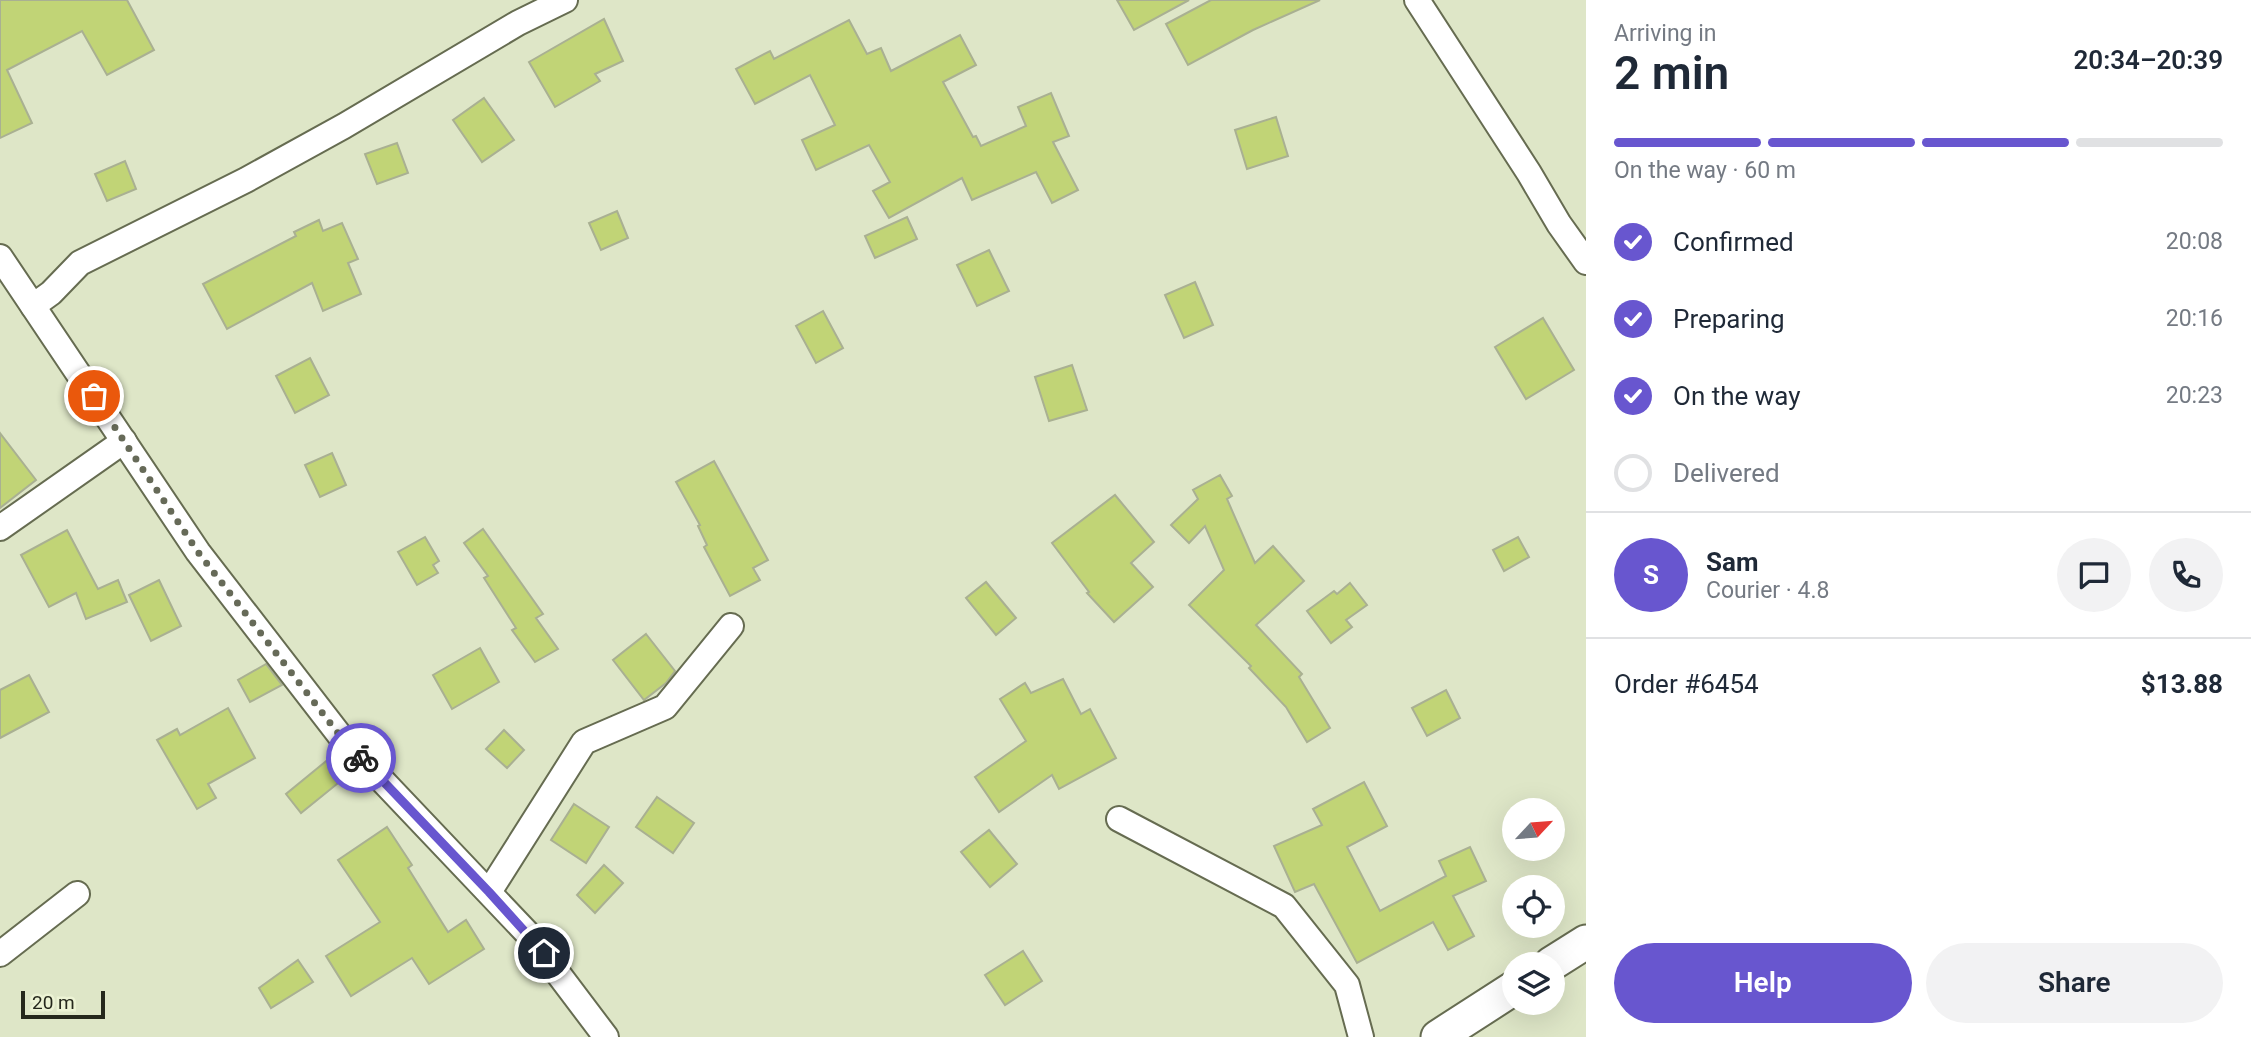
<!DOCTYPE html>
<meta charset="utf-8">
<style>
:root{--surface:#fff;--page:#f2f2f3;--text:#1f2937;--muted:#747a83;--line:#e0e1e3;--accent:#6856cf}
body{margin:0;font-family:Roboto,sans-serif;background:var(--page);color:var(--text);height:100vh;display:flex;flex-direction:column;font-size:26px;white-space:nowrap}
*{box-sizing:border-box;margin:0}
p{font-size:23px;color:var(--muted)}
.icon{flex:none;width:38px;height:38px;fill:none;stroke:currentColor;stroke-width:2;stroke-linecap:round;stroke-linejoin:round}
.map{position:relative;flex:1;overflow:hidden}
.side{display:flex;flex-direction:column;background:var(--surface);width:665px}
.side>*{flex:none}
.needle{width:46px;rotate:64deg}
.fabs{position:absolute;left:1502px;top:798px;display:grid;gap:14px}
.fabs a{display:grid;place-items:center;width:63px;height:63px;border-radius:50%;background:var(--surface);box-shadow:0 7px 28px #0002;font-size:35px}
.scale{position:absolute;left:21px;bottom:18px;width:84px;box-sizing:border-box;padding-left:7px;border:4px solid #25281c;border-top:0;font-size:19px;line-height:24px;white-space:nowrap;color:#25281c;-webkit-text-stroke:5px #ecf3d4;paint-order:stroke}
.pin{position:absolute;display:grid;place-items:center;width:60px;height:60px;color:#fff;margin:-30px;border:4px solid #fff;border-radius:50%;box-shadow:0 2px 7px #0007}
.courier{position:absolute;display:grid;place-items:center;width:70px;height:70px;margin:-35px;border:5px solid #6856cf;border-radius:50%;background:#fff;color:#222;box-shadow:0 2px 9px #0007}
.headline em{font-style:normal;font-weight:600}
.headline div{display:flex;flex-direction:column-reverse}
.headline{display:flex;align-items:center;justify-content:space-between;height:119px;padding:0 28px}
h1{font-size:46px;font-weight:600;line-height:52px}
.bar{display:grid;grid-template-columns:repeat(4,1fr);gap:10px 7px;align-content:center;height:84px;padding:0 28px}
.bar i{height:9px;border-radius:5px;background:var(--line)}
.bar .on{background:var(--accent)}
.bar p{grid-column:span 4}
.line{display:flex;align-items:center;gap:18px;padding:0 28px;border-top:2px solid var(--line)}
.line div{flex:1}
.round{display:grid;place-items:center;flex:none;width:74px;height:74px;border-radius:37px;background:var(--page)}
ol{padding:0 28px;list-style:none}
li{display:flex;align-items:center;gap:21px;height:77px}
li p{margin-inline-start:auto}
li .icon{padding:7px;border-radius:50%;background:var(--accent);color:#fff;stroke-width:4}
li:last-child{color:var(--muted)}
li i{width:38px;height:38px;border:4px solid var(--line);border-radius:50%}
.primary-button{display:flex;gap:14px;margin-top:auto;padding:14px 28px}
.primary-button a{flex:1;height:80px;border-radius:42px;background:var(--accent);color:#fff;font-size:28px;font-weight:600;line-height:80px;text-align:center}
.primary-button a+a{background:var(--page);color:var(--text)}
main{display:flex;flex:1;min-height:0}
.map>svg:first-child{display:block}
</style>
<main>
<div class="map">
<svg width="1586" height="1037" viewBox="0 0 1586 1037">
<rect width="100%" height="100%" fill="#dee6c7"/>
<g fill="#c1d476" stroke="#a9b092" stroke-width="2">
<polygon points="0,0 127,0 154,50 107,75 82,31 7,70 32,123 0,138"/>
<polygon points="1117,0 1189,0 1134,30"/>
<polygon points="1211,0 1320,0 1253,30 1188,65 1166,24"/>
<polygon points="604,19 623,61 595,74 600,81 555,107 529,62"/>
<polygon points="849,20 867,54 881,48 891,71 960,35 976,65 943,82 973,137 976,136 981,146 1026,126 1018,107 1051,93 1069,136 1053,142 1078,190 1052,203 1036,172 972,200 962,178 889,218 873,191 890,182 869,145 816,170 802,140 835,125 810,75 755,104 736,69 770,51 774,59"/>
<polygon points="484,98 514,140 482,162 453,120"/>
<polygon points="1276,117 1288,156 1247,169 1235,130"/>
<polygon points="397,143 408,173 377,184 365,154"/>
<polygon points="125,161 136,189 107,201 95,174"/>
<polygon points="617,211 628,238 601,250 589,223"/>
<polygon points="907,217 917,239 875,258 865,236"/>
<polygon points="319,220 323,231 342,223 358,259 348,263 361,294 323,311 312,283 227,329 203,284 296,236 294,232"/>
<polygon points="989,250 1009,291 977,306 957,265"/>
<polygon points="1195,282 1213,325 1184,338 1165,295"/>
<polygon points="823,311 843,348 816,363 796,326"/>
<polygon points="1543,318 1574,370 1526,399 1495,347"/>
<polygon points="310,358 329,395 295,413 276,376"/>
<polygon points="1072,365 1087,410 1049,421 1035,377"/>
<polygon points="0,433 36,480 0,508"/>
<polygon points="332,453 346,485 320,497 305,465"/>
<polygon points="714,461 768,560 753,568 760,580 730,596 704,547 707,545 698,526 700,525 676,482"/>
<polygon points="1220,475 1232,496 1227,499 1255,563 1273,546 1304,581 1256,625 1302,674 1299,677 1330,728 1307,742 1286,707 1249,668 1251,666 1189,605 1224,570 1205,526 1189,543 1171,525 1198,499 1193,490"/>
<polygon points="1115,495 1154,542 1131,563 1153,587 1114,622 1087,593 1089,592 1052,543"/>
<polygon points="483,529 543,614 536,618 558,649 535,662 512,630 516,628 484,578 488,576 464,543"/>
<polygon points="67,530 98,589 118,580 127,602 86,619 76,593 49,607 21,555"/>
<polygon points="425,537 439,561 433,565 438,573 417,585 398,552"/>
<polygon points="1518,537 1529,557 1504,571 1493,550"/>
<polygon points="159,580 181,626 151,641 129,595"/>
<polygon points="986,582 1016,618 996,635 966,598"/>
<polygon points="1350,583 1367,605 1346,620 1352,627 1331,643 1307,611 1334,591 1337,594"/>
<polygon points="646,634 675,671 666,683 644,700 613,660"/>
<polygon points="480,648 499,682 452,709 433,675"/>
<polygon points="266,664 282,685 250,702 238,680"/>
<polygon points="29,675 49,712 0,738 0,690"/>
<polygon points="1063,679 1081,714 1090,709 1116,758 1059,789 1052,775 999,812 975,777 1026,741 1000,699 1025,683 1031,693"/>
<polygon points="1446,690 1460,718 1427,736 1412,708"/>
<polygon points="228,708 255,758 208,784 216,798 197,809 157,740 177,729 180,735"/>
<polygon points="504,730 524,750 507,768 486,749"/>
<polygon points="336,753 353,771 301,813 286,794"/>
<polygon points="1364,782 1387,826 1347,847 1380,911 1446,876 1439,861 1470,847 1486,881 1453,896 1474,936 1448,950 1433,922 1357,963 1314,884 1295,892 1274,846 1322,825 1313,809"/>
<polygon points="657,797 694,823 673,853 636,827"/>
<polygon points="574,804 609,827 586,863 551,840"/>
<polygon points="387,827 412,865 408,868 448,932 466,920 484,949 429,984 412,958 351,996 326,956 380,922 338,860"/>
<polygon points="989,830 1017,864 990,887 961,852"/>
<polygon points="604,865 623,883 595,913 577,895"/>
<polygon points="1023,951 1042,981 1005,1005 985,975"/>
<polygon points="298,960 313,982 271,1008 259,988"/>
</g>
<g fill="none" stroke-linecap="round" stroke-linejoin="round">
<defs>
<g id="street">
<polyline points="1417,0 1529,173 1559,224 1586,262"/>
<polyline points="0,257 198,552 341,737 529,935 606,1037"/>
<polyline points="33,306 51,293 80,263 246,180 344,126 518,23 565,0"/>
<polyline points="0,528 124,441"/>
<polyline points="1119,819 1284,906 1347,985 1361,1037"/>
<polyline points="489,892 584,742 665,707 731,626"/>
<polyline points="0,954 77,894"/>
</g>
<g id="secondary">
<polyline points="1551,964 1586,942"/>
<polyline points="1438,1037 1514,988"/>
</g>
</defs>
<use href="#street" stroke="#666c51" stroke-width="28"/>
<use href="#secondary" stroke="#666c51" stroke-width="37"/>
<use href="#street" stroke="#fff" stroke-width="24"/>
<use href="#secondary" stroke="#fff" stroke-width="33"/>
</g>
<g fill="none" stroke-linecap="round" stroke-linejoin="round">
<polyline stroke="#666a58" stroke-width="7" stroke-dasharray="0 12.6" points="94,396 198,552 341,737 361,758"/>
<polyline stroke="#6856cf" stroke-width="9" points="361,758 489,892 544,953"/>
</g>
</svg>
<div class="fabs">
<a><svg class="needle" viewBox="-14 -14 28 28"><path d="M0-13l5 13h-10z" fill="#e53935"/><path d="M0 13l5-13h-10z" fill="#747a83"/></svg></a>
<a><svg class="icon" aria-label="locate" viewBox="0 0 24 24"><circle cx="12" cy="12" r="6"/><path d="M12 2v4M12 18v4M2 12h4M18 12h4"/></svg></a>
<a><svg class="icon" aria-label="layers" viewBox="0 0 24 24"><path d="M12 4l9 5-9 5-9-5zM3 14l9 5 9-5"/></svg></a>
</div>
<div class="scale">20 m</div>
<div class="pin" style="left:94px;top:396px;background:#ea580c"><svg class="icon" aria-label="bag" viewBox="0 0 24 24"><path d="M5 8h14l-1 12H6zM9 8a3 3 0 0 1 6 0"/></svg></div>
<div class="pin" style="left:544px;top:953px;background:#1f2937"><svg class="icon" aria-label="home" viewBox="0 0 24 24"><path d="M3 11l9-7 9 7M6 9v11h12V9"/></svg></div>
<div class="courier" style="left:361px;top:758px"><svg class="icon" aria-label="bike" viewBox="0 0 24 24"><circle cx="6" cy="16" r="4"/><circle cx="18" cy="16" r="4"/><path d="M6 16l4-8h5l3 8M10 8l3 8H6M13 5h3"/></svg></div>
</div>
<section class="side">
<div class="headline"><div><h1>2 min</h1><p>Arriving in</p></div><em>20:34–20:39</em></div>
<div class="bar"><i class="on"></i><i class="on"></i><i class="on"></i><i></i><p>On the way · 60 m</p></div>
<ol>
<li><svg class="icon" aria-label="check" viewBox="0 0 24 24"><path d="M5 12l5 5 9-10"/></svg>Confirmed<p>20:08</p></li>
<li><svg class="icon" aria-label="check" viewBox="0 0 24 24"><path d="M5 12l5 5 9-10"/></svg>Preparing<p>20:16</p></li>
<li><svg class="icon" aria-label="check" viewBox="0 0 24 24"><path d="M5 12l5 5 9-10"/></svg>On the way<p>20:23</p></li>
<li><i></i>Delivered</li>
</ol>
<div class="line" style="height:126px"><b class="round" style="background:var(--accent);color:#fff">S</b><div><b>Sam</b><p>Courier · 4.8</p></div><a class="round"><svg class="icon" aria-label="chat" viewBox="0 0 24 24"><path d="M4 5h16v11H9l-5 4z"/></svg></a><a class="round"><svg class="icon" aria-label="phone" viewBox="0 0 24 24"><path d="M5 4h4l2 5-3 2q2 4 5 5l2-3 5 2v4C11 20 4 13 5 4z"/></svg></a></div>
<div class="line" style="height:91px"><div>Order #6454</div><b>$13.88</b></div>
<div class="primary-button"><a>Help</a><a>Share</a></div>
</section>
</main>
